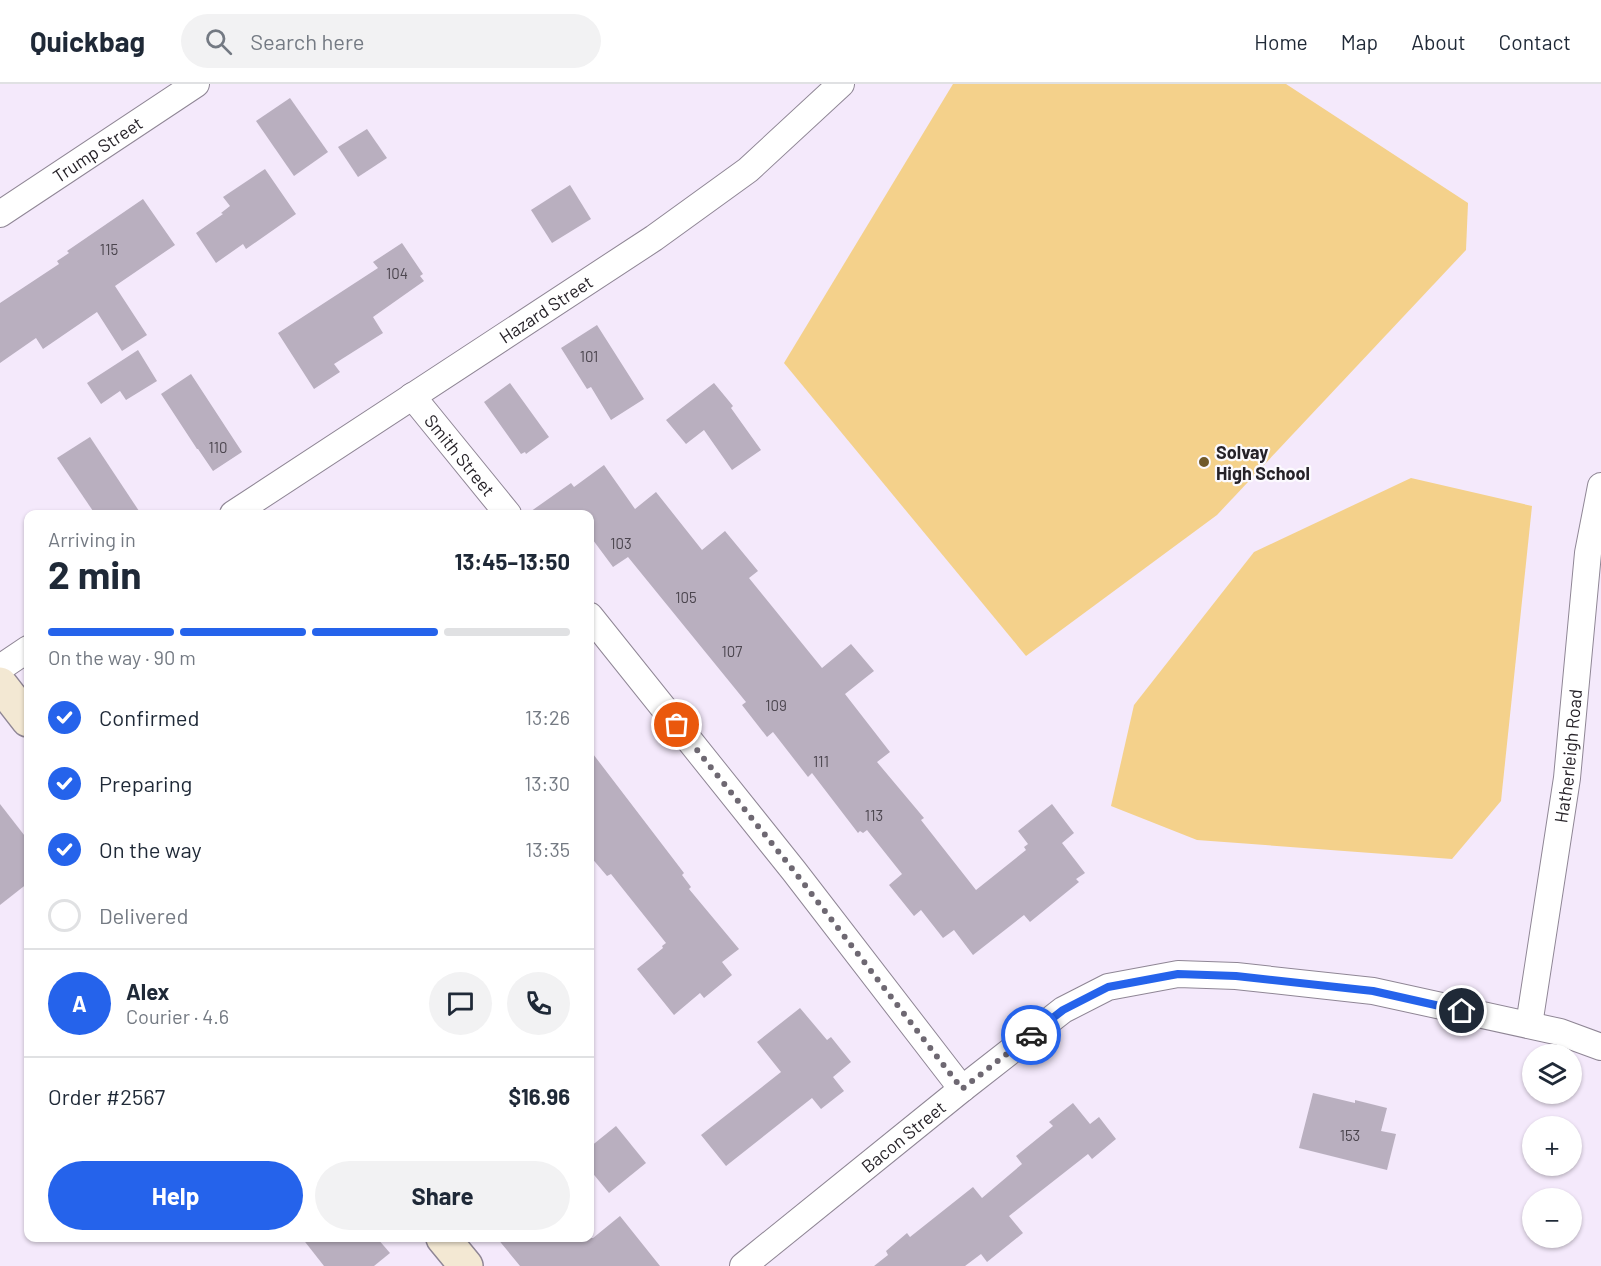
<!DOCTYPE html>
<meta charset="utf-8">
<style>
:root{--surface:#fff;--page:#f2f2f3;--text:#1f2937;--muted:#747a83;--line:#e0e1e3;--accent:#2563eb}
body{margin:0;font-family:Barlow,sans-serif;background:var(--page);color:var(--text);height:100vh;display:flex;flex-direction:column;font-size:22px;white-space:nowrap}
*{box-sizing:border-box;margin:0}
p{font-size:20px;color:var(--muted)}
.icon{flex:none;width:33px;height:33px;fill:none;stroke:currentColor;stroke-width:2;stroke-linecap:round;stroke-linejoin:round}
.map{position:relative;flex:1;overflow:hidden}
.side{position:absolute;left:24px;top:426px;width:570px;height:732px;display:flex;flex-direction:column;background:var(--surface);border-radius:12px;box-shadow:0 2px 4px #0004}
.side>*{flex:none}
.tools{position:absolute;left:1522px;top:960px;display:grid;gap:12px}
.tools a{display:grid;place-items:center;width:60px;height:60px;border-radius:50%;background:var(--surface);box-shadow:0 2px 4px #0004;font-size:30px}
.pin{position:absolute;display:grid;place-items:center;width:51px;height:51px;color:#fff;margin:-26px;border:3px solid #fff;border-radius:50%;box-shadow:0 2px 6px #0007}
.courier{position:absolute;display:grid;place-items:center;width:60px;height:60px;margin:-30px;border:4px solid #2563eb;border-radius:50%;background:#fff;color:#222;box-shadow:0 2px 8px #0007}
.overview em{font-style:normal;font-weight:700}
.overview div{display:flex;flex-direction:column-reverse}
.overview{display:flex;align-items:center;justify-content:space-between;height:102px;padding:0 24px}
h1{font-size:39px;font-weight:700;line-height:45px}
.bar{display:grid;grid-template-columns:repeat(4,1fr);gap:9px 6px;align-content:center;height:72px;padding:0 24px}
.bar i{height:8px;border-radius:4px;background:var(--line)}
.bar .selected{background:var(--accent)}
.bar p{grid-column:span 4}
.line{display:flex;align-items:center;gap:15px;padding:0 24px;border-top:2px solid var(--line)}
.line div{flex:1}
.round{display:grid;place-items:center;flex:none;width:63px;height:63px;border-radius:32px;background:var(--page)}
ol{padding:0 24px;list-style:none}
li{display:flex;align-items:center;gap:18px;height:66px}
li p{margin-inline-start:auto}
li .icon{padding:6px;border-radius:50%;background:var(--accent);color:#fff;stroke-width:4}
li:last-child{color:var(--muted)}
li i{width:33px;height:33px;border:3px solid var(--line);border-radius:50%}
.action{display:flex;gap:12px;margin-top:auto;padding:12px 24px}
.action a{flex:1;height:69px;border-radius:36px;background:var(--accent);color:#fff;font-size:24px;font-weight:700;line-height:69px;text-align:center}
.action a+a{background:var(--page);color:var(--text)}
header{display:flex;align-items:center;gap:36px;box-sizing:border-box;height:84px;padding:0 30px;background:var(--surface);border-bottom:2px solid var(--line)}
header strong{font-size:28px}
nav{display:flex;gap:33px;margin-inline-start:auto;font-size:21px}
.search{width:420px;height:54px;background:var(--page);display:flex;align-items:center;gap:15px;box-sizing:border-box;padding:0 21px;border-radius:33px;color:var(--muted);font-size:22px}
.map>svg:first-child{display:block}
</style>
<header>
<strong>Quickbag</strong>
<div class="search"><svg class="icon" aria-label="search" viewBox="0 0 24 24"><circle cx="10" cy="10" r="6"/><path d="M15 15l6 6"/></svg>Search here</div>
<nav><a>Home</a><a>Map</a><a>About</a><a>Contact</a></nav>
</header>
<div class="map">
<svg width="1601" height="1182" viewBox="0 0 1601 1182">
<rect width="100%" height="100%" fill="#f4e9fb"/>
<g fill="#f4d18b">
<polygon points="953,0 1286,0 1468,119 1466,166 1217,431 1026,572 784,279"/>
<polygon points="1411,394 1532,422 1501,717 1452,775 1197,756 1111,722 1134,621 1254,468"/>
</g>
<g fill="#b9afbf">
<polygon points="290,14 328,68 294,92 256,37"/>
<polygon points="367,45 387,74 358,93 338,63"/>
<polygon points="265,85 296,130 246,165 243,160 216,179 196,149 223,130 221,129 230,122 223,113"/>
<polygon points="570,101 591,135 552,159 531,126"/>
<polygon points="143,115 175,161 115,202 147,251 122,267 97,228 43,265 36,254 0,279 0,219 59,180 57,177 69,169 67,167"/>
<polygon points="402,159 423,190 420,192 424,197 373,233 383,249 334,280 340,288 314,305 278,249 378,184 373,178"/>
<polygon points="597,241 644,315 611,336 591,303 587,305 561,264"/>
<polygon points="138,266 157,297 126,316 120,307 101,320 87,299"/>
<polygon points="191,290 242,368 213,387 198,365 197,365 161,310"/>
<polygon points="510,299 549,353 526,370 525,368 521,370 484,318"/>
<polygon points="714,299 733,322 731,324 761,366 732,386 704,346 686,360 666,336"/>
<polygon points="90,353 141,430 95,430 57,374"/>
<polygon points="604,381 635,425 656,408 702,466 725,447 758,487 749,494 822,584 851,560 874,587 845,610 890,668 877,678 924,734 921,736 976,806 1026,766 1024,763 1028,760 1018,747 1052,720 1074,749 1062,759 1085,789 1076,795 1079,798 1030,838 1024,831 973,871 954,846 943,854 921,826 914,832 889,801 902,790 867,746 863,749 860,747 858,749 812,689 808,693 773,648 767,653 742,621 746,618 628,473 613,483 590,452 590,430 527,430 571,399 574,403"/>
<polygon points="590,666 684,789 682,791 691,803 689,805 739,865 722,878 732,891 704,914 700,909 674,931 637,885 663,864 662,862 666,859 611,790 607,792 590,772"/>
<polygon points="0,720 28,756 28,799 0,821"/>
<polygon points="800,924 827,956 831,953 851,978 833,993 844,1007 821,1025 812,1014 726,1082 701,1051 781,988 757,958"/>
<polygon points="1313,1009 1355,1019 1355,1016 1387,1024 1381,1047 1396,1050 1387,1086 1299,1064"/>
<polygon points="1073,1019 1090,1040 1099,1033 1116,1055 1092,1075 1088,1070 1009,1132 1023,1149 987,1178 981,1170 965,1182 874,1182 888,1171 886,1167 907,1149 910,1153 973,1103 982,1114 1022,1080 1016,1072 1053,1042 1049,1038"/>
<polygon points="616,1042 646,1079 609,1109 590,1086 590,1063"/>
<polygon points="620,1132 660,1182 520,1182 497,1154 593,1154"/>
<polygon points="302,1154 377,1154 390,1169 374,1182 324,1182"/>
</g>
<g fill="none" stroke-linecap="round" stroke-linejoin="round">
<defs>
<g id="street">
<path id="s1" d="M0,130L196,0"/>
<path id="s2" d="M412,312L508,430"/>
<path id="s3" d="M233,430L654,154L748,86L841,0"/>
<polyline points="590,532 794,787 962,1005"/>
<polyline points="0,584 28,565"/>
<path id="s4" d="M1529,941L1567,694L1588,469L1601,402"/>
<path id="s5" d="M743,1182L962,1005L1063,926L1108,903L1178,890L1236,892L1373,907L1560,948L1601,963"/>
</g>
<g id="secondary">
<polyline points="0,600 28,636"/>
<polyline points="443,1154 466,1182"/>
</g>
</defs>
<use href="#street" stroke="#8f8695" stroke-width="28"/>
<use href="#secondary" stroke="#8f8695" stroke-width="36"/>
<use href="#street" stroke="#fff" stroke-width="26"/>
<use href="#secondary" stroke="#f3e8d3" stroke-width="33"/>
</g>
<g fill="none" stroke-linecap="round" stroke-linejoin="round">
<polyline stroke="#6e6872" stroke-width="6" stroke-dasharray="0 10.8" points="677,641 794,787 962,1005 1031,951"/>
<polyline stroke="#2563eb" stroke-width="8" points="1031,951 1063,926 1108,903 1178,890 1236,892 1373,907 1462,927"/>
</g>
<circle fill="#705929" stroke="#fcfafe" stroke-width="2" cx="1204" cy="378" r="6"/>
<g text-anchor="middle" dominant-baseline="central" stroke-width="4.5" stroke-linejoin="round" paint-order="stroke">
<g font-size="15" fill="#4b454e">
<text x="109" y="165">115</text>
<text x="397" y="189">104</text>
<text x="589" y="272">101</text>
<text x="218" y="363">110</text>
<text x="621" y="459">103</text>
<text x="686" y="513">105</text>
<text x="732" y="567">107</text>
<text x="776" y="621">109</text>
<text x="821" y="677">111</text>
<text x="874" y="731">113</text>
<text x="1350" y="1051">153</text>
</g>
<g font-size="18" fill="#262228" stroke="#fcfafe">
<text stroke="none"><textPath href="#s1" startOffset="117">Trump Street</textPath></text>
<text stroke="none"><textPath href="#s3" startOffset="374">Hazard Street</textPath></text>
<text stroke="none"><textPath href="#s2" startOffset="76">Smith Street</textPath></text>
<text stroke="none"><textPath href="#s4" startOffset="272">Hatherleigh Road</textPath></text>
<text stroke="none"><textPath href="#s5" startOffset="206">Bacon Street</textPath></text>
</g>
<g font-size="18" font-weight="bold" fill="#262228" stroke="#fcfafe" text-anchor="start">
<text x="1216" y="368">Solvay<tspan x="1216" dy="21">High School</tspan></text>
</g>
</g>
</svg>
<div class="tools">
<a><svg class="icon" aria-label="layers" viewBox="0 0 24 24"><path d="M12 4l9 5-9 5-9-5zM3 14l9 5 9-5"/></svg></a>
<a>+</a>
<a>−</a>
</div>
<div class="pin" style="left:677px;top:641px;background:#ea580c"><svg class="icon" aria-label="bag" viewBox="0 0 24 24"><path d="M5 8h14l-1 12H6zM9 8a3 3 0 0 1 6 0"/></svg></div>
<div class="pin" style="left:1462px;top:927px;background:#1f2937"><svg class="icon" aria-label="home" viewBox="0 0 24 24"><path d="M3 11l9-7 9 7M6 9v11h12V9"/></svg></div>
<div class="courier" style="left:1031px;top:951px"><svg class="icon" aria-label="car" viewBox="0 0 24 24"><path d="M5 17H2v-5l4-1 3-4h7l3 4 3 1v5h-3M9 17h6M6 11h13"/><circle cx="7" cy="17" r="2"/><circle cx="17" cy="17" r="2"/></svg></div>
<section class="side">
<div class="overview"><div><h1>2 min</h1><p>Arriving in</p></div><em>13:45–13:50</em></div>
<div class="bar"><i class="selected"></i><i class="selected"></i><i class="selected"></i><i></i><p>On the way · 90 m</p></div>
<ol>
<li><svg class="icon" aria-label="check" viewBox="0 0 24 24"><path d="M5 12l5 5 9-10"/></svg>Confirmed<p>13:26</p></li>
<li><svg class="icon" aria-label="check" viewBox="0 0 24 24"><path d="M5 12l5 5 9-10"/></svg>Preparing<p>13:30</p></li>
<li><svg class="icon" aria-label="check" viewBox="0 0 24 24"><path d="M5 12l5 5 9-10"/></svg>On the way<p>13:35</p></li>
<li><i></i>Delivered</li>
</ol>
<div class="line" style="height:108px"><b class="round" style="background:var(--accent);color:#fff">A</b><div><b>Alex</b><p>Courier · 4.6</p></div><a class="round"><svg class="icon" aria-label="chat" viewBox="0 0 24 24"><path d="M4 5h16v11H9l-5 4z"/></svg></a><a class="round"><svg class="icon" aria-label="phone" viewBox="0 0 24 24"><path d="M5 4h4l2 5-3 2q2 4 5 5l2-3 5 2v4C11 20 4 13 5 4z"/></svg></a></div>
<div class="line" style="height:78px"><div>Order #2567</div><b>$16.96</b></div>
<div class="action"><a>Help</a><a>Share</a></div>
</section>
</div>
